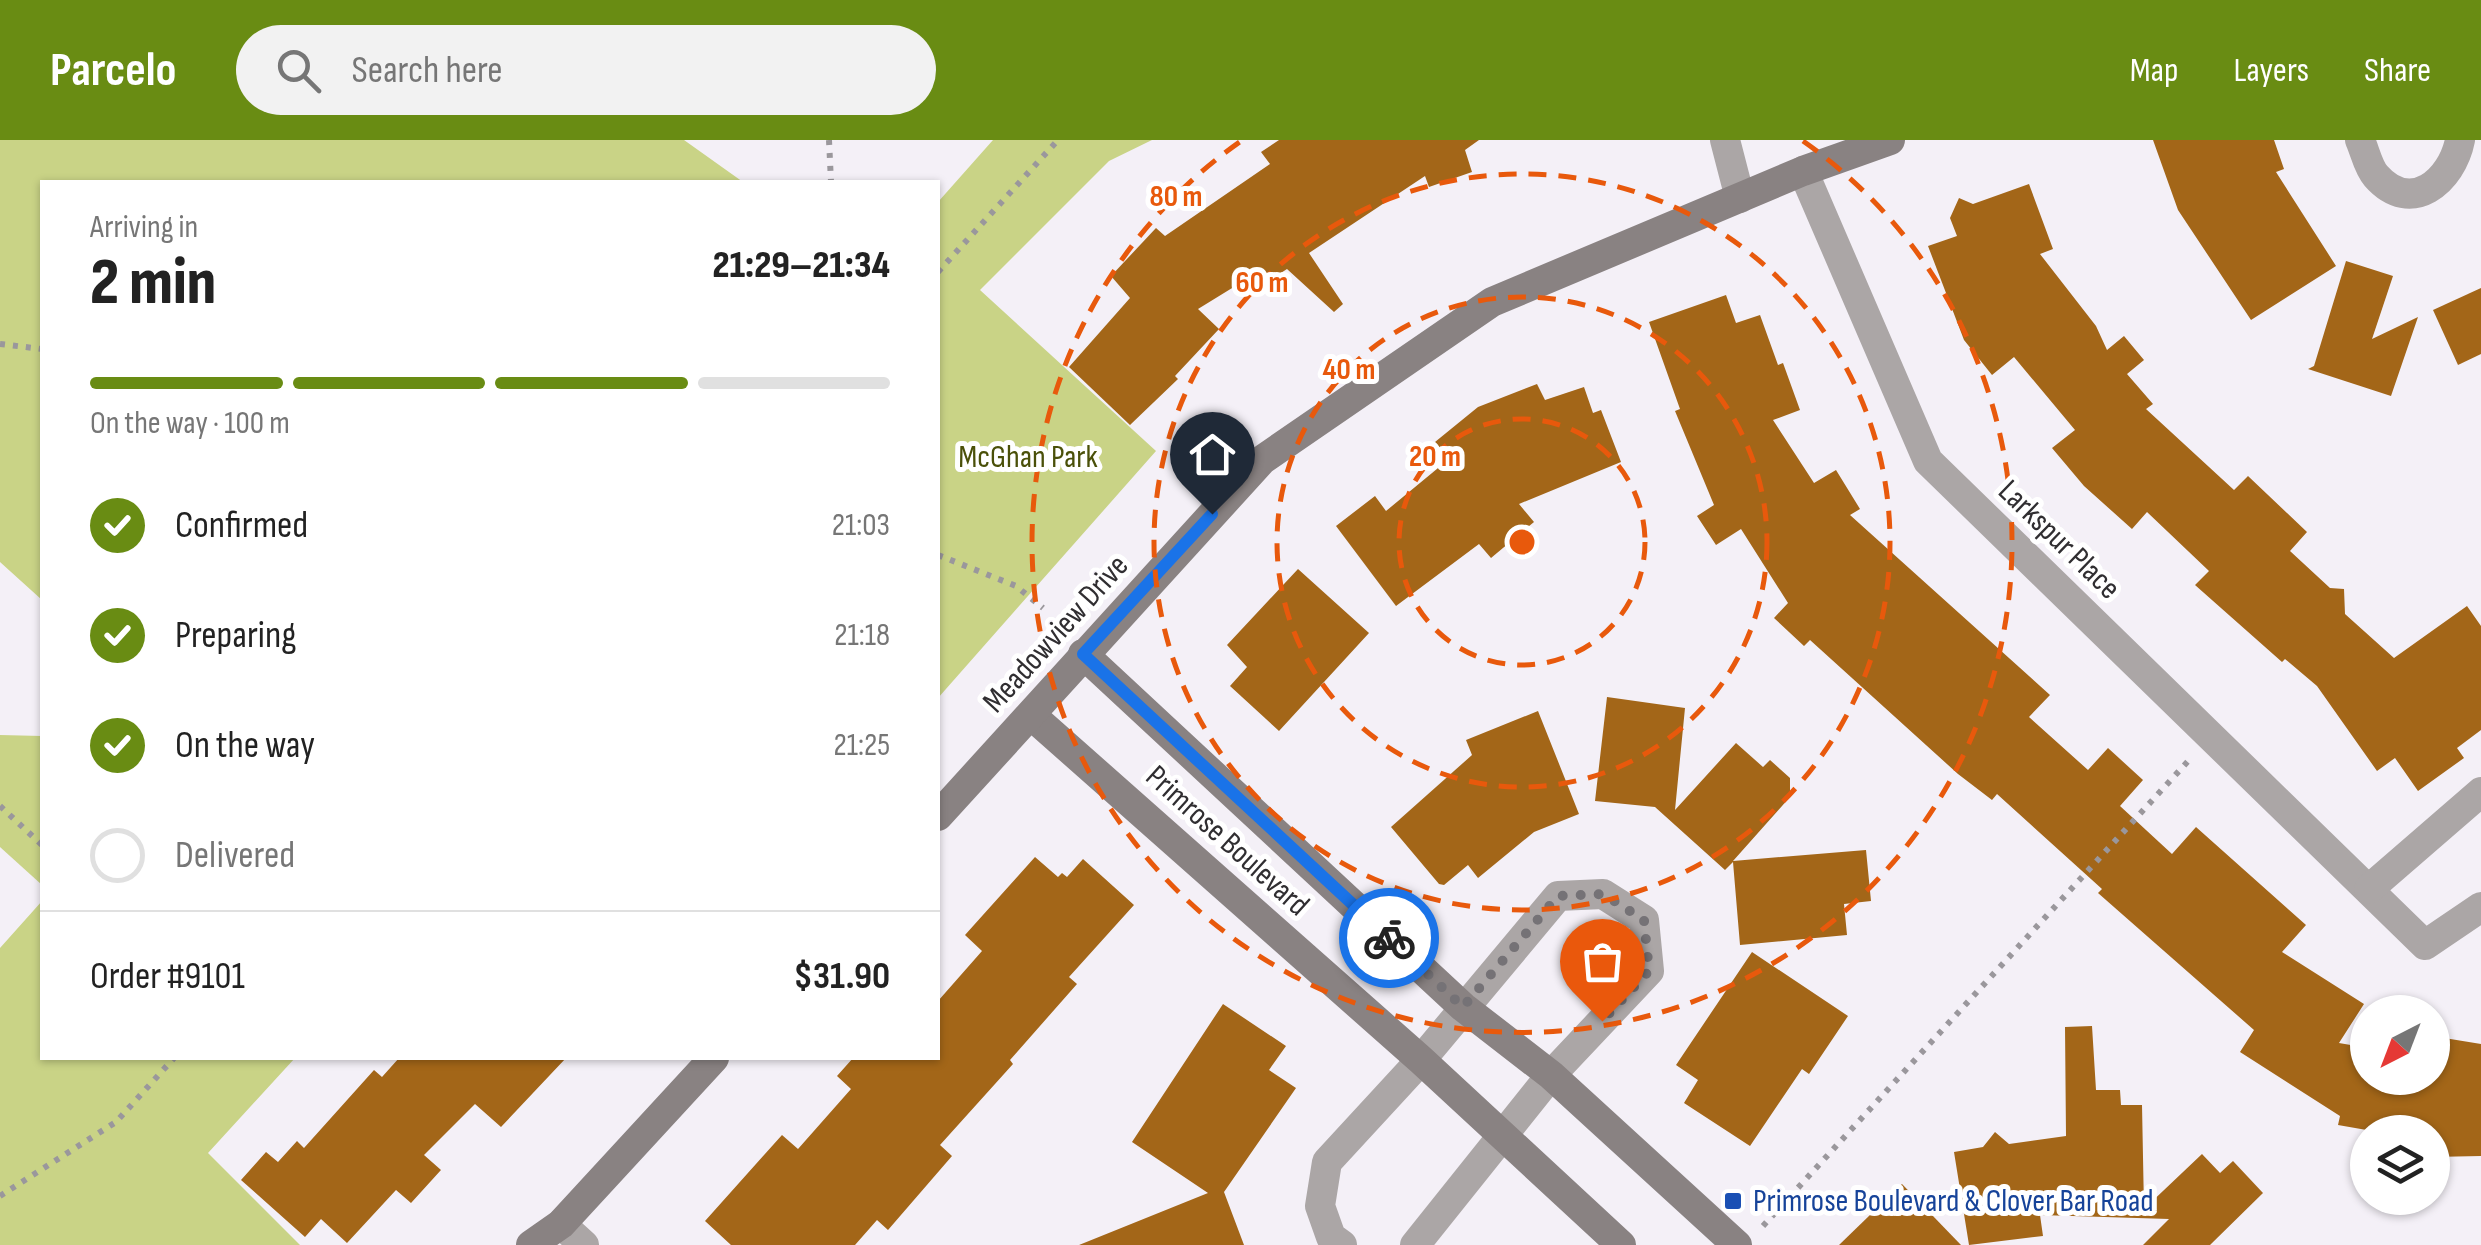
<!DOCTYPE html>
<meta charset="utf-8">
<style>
:root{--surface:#fff;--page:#f2f2f2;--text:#222;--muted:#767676;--line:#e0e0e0;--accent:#698c13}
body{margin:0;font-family:"Sofia Sans Condensed",sans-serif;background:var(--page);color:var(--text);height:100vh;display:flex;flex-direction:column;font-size:38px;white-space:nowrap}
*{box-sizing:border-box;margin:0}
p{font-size:32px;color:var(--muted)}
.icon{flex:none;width:55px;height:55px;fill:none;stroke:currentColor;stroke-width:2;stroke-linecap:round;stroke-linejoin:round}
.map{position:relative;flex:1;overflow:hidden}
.details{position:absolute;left:40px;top:40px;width:900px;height:880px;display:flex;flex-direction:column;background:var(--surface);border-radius:0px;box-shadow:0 2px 8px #0004}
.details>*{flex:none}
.needle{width:65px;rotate:222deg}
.controls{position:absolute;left:2350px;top:855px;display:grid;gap:20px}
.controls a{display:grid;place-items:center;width:100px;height:100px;border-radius:50%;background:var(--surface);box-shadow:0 2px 8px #0004;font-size:50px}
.pin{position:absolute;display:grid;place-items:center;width:85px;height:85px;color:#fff;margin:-102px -42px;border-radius:50% 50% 50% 0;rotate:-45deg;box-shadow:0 0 10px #0007}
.pin .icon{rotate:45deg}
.courier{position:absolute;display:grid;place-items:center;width:100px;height:100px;margin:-50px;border:8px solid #1a73e8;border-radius:50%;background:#fff;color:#222;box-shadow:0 2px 12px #0007}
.headline em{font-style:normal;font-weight:800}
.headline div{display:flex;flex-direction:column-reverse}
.headline{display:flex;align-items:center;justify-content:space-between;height:170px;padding:0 50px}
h1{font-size:65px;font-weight:800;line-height:75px}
.bar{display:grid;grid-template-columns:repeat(4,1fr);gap:15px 10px;align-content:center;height:120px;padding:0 50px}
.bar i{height:12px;border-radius:8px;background:var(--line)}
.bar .selected{background:var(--accent)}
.bar p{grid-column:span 4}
.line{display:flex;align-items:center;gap:25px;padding:0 50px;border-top:2px solid var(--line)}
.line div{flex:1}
ol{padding:0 50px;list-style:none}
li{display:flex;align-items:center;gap:30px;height:110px}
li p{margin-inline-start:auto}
li .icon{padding:10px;border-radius:50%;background:var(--accent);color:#fff;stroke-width:4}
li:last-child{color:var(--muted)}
li i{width:55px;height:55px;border:5px solid var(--line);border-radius:50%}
header{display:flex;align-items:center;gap:60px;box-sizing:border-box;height:140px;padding:0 50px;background:var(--accent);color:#fff}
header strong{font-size:48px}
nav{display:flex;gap:55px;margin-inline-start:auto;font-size:35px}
.search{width:700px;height:90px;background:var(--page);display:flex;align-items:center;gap:25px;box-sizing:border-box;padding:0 35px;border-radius:55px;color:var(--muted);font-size:38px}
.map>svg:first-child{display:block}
</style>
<header>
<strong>Parcelo</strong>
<div class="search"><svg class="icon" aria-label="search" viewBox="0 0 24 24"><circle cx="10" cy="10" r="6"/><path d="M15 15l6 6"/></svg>Search here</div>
<nav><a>Map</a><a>Layers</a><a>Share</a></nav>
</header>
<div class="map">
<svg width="2481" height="1105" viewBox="0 0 2481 1105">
<rect width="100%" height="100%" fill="#f4f0f7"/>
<g fill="#c9d386">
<polygon points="0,0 684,0 743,42 42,42 42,460 0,422"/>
<polygon points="993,0 1152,0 1109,21 980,150 1156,311 938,558 938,62"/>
<polygon points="0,595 42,596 42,745 0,707"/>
<polygon points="42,761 42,918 295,918 208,1013 300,1105 0,1105 0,808"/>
</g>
<g fill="#a36618">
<polygon points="1279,0 1479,0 1465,10 1472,32 1429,47 1425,36 1309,113 1343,164 1334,172 1287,129 1270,140 1263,129 1198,169 1219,189 1175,236 1178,239 1130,285 1069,227 1130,158 1111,136 1156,88 1165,96 1270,24 1261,12"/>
<polygon points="2153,0 2274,0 2284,29 2276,32 2336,126 2251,180 2178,70"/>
<polygon points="2029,44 2053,109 2040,114 2096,186 2107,210 2124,196 2144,220 2127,234 2153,264 2146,269 2234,350 2248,336 2307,392 2290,411 2330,448 2344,449 2345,474 2394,518 2467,466 2481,486 2481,590 2457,608 2464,618 2418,651 2395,618 2377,631 2317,546 2285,519 2282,522 2195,445 2209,431 2147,372 2132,389 2084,346 2052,308 2075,290 2014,217 1992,235 1964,200 1928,106 1957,96 1950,78 1959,58 1973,64"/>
<polygon points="2346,121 2393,136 2372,199 2418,177 2391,256 2308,229 2314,226"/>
<polygon points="2481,148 2481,214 2458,225 2433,170"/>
<polygon points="1726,155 1736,183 1760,175 1778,225 1783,223 1800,270 1773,280 1814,343 1836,330 1860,369 1850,375 2050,555 2029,577 2088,630 2108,608 2143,640 2120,666 2172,714 2196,687 2306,785 2282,812 2364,864 2339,903 2368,908 2368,938 2432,938 2432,896 2481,904 2481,1016 2432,1017 2432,992 2378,992 2338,985 2340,976 2240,912 2254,890 2098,753 2102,749 1997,654 1992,660 1958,634 1810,500 1804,506 1774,478 1788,463 1741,389 1716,405 1697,376 1714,365 1675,271 1680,269 1649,182"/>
<polygon points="1537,244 1545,260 1584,247 1593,273 1601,270 1621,322 1519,364 1534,382 1491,418 1479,404 1396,466 1336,386 1375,356 1386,371 1449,319 1435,302 1478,267"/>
<polygon points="1298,429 1369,493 1279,591 1230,546 1247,527 1227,505"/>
<polygon points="1607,557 1685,568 1675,670 1736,603 1763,627 1770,620 1790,638 1790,657 1733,721 1866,710 1871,761 1844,764 1847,795 1740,805 1733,722 1725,730 1655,667 1595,661"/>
<polygon points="1538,571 1579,674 1534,692 1478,738 1468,725 1444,745 1439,744 1391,687 1472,615 1466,600"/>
<polygon points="1035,717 1058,737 1062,733 1067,737 1083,719 1134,765 1069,837 1077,844 1010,920 1013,924 940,1005 952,1016 888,1090 877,1080 855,1105 731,1105 705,1081 782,995 798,1009 851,949 837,936 853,918 938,918 938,861 982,811 965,795"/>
<polygon points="1752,812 1848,876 1809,934 1802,929 1750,1006 1684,963 1698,940 1676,925"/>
<polygon points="1223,864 1286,906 1269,930 1296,948 1224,1052 1244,1105 1079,1105 1208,1053 1132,1002"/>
<polygon points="2092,886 2096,950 2120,950 2121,965 2142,965 2144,1069 2202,1014 2220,1033 2233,1021 2263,1053 2210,1105 2143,1105 2169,1079 2040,1075 2043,1096 1969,1105 1954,1012 1983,1007 1995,992 2009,1004 2066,996 2065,887"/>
<polygon points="399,918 566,918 501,987 475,964 424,1015 441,1030 411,1063 396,1050 347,1103 321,1079 305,1097 241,1040 266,1012 278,1022 297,1001 304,1008 374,930 382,937"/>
<polygon points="1902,1044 1961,1105 1839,1105"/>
</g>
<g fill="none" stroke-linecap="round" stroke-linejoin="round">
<g stroke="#9a979c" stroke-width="6" stroke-dasharray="5 8" stroke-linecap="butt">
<polyline points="829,0 831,42"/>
<polyline points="938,132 1058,0"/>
<polyline points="0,204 42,209"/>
<polyline points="938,415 1016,446 1043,468"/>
<polyline points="0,666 42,705"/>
<polyline points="0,1056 116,982 174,918"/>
<polyline points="1763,1086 2190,619"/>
</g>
<g stroke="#aba6a6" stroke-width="30">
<polyline points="1725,0 1740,58"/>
<path d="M2360,0C2365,11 2368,27 2376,36C2411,76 2452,41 2460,0"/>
<polyline points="1803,31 1928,321 2425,805 2481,767"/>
<polyline points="2369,749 2481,652"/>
<polyline points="561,1084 584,1105"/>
<polyline points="1342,1105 1331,1097 1320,1066 1327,1022 1421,920 1558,756 1603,754 1644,780 1649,831 1551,935 1415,1105"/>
</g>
<g stroke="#898282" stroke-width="30">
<polyline points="1083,514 1463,867 1551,935 1737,1105"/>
<polyline points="1031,575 1421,920 1621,1105"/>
<polyline points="938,676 1262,320 1492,162 1803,31 1890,0"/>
<polyline points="531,1105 561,1084 714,918"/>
</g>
</g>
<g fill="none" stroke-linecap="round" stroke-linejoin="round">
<polyline stroke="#757276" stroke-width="10" stroke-dasharray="0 18" points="1389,798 1463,867 1558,756 1603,754 1644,780 1649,831 1602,881"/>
<polyline stroke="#1a73e8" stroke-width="12" points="1212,374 1083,514 1389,798"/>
</g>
<g fill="none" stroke="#e8590c" stroke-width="5" stroke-dasharray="18 12">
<circle cx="1522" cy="402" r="123"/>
<circle cx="1522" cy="402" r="245"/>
<circle cx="1522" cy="402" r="368"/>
<path d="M1803 1A490 490 0 1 1 1241 1"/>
</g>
<rect fill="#1a4fb4" stroke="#fff" stroke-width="4" x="1723" y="1051" width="20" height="20" rx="5"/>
<g text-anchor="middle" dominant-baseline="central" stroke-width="10" stroke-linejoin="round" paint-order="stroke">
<g font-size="32" fill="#4a5009" stroke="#fff">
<text x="1028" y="317">McGhan Park</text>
</g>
<g font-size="32" fill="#302e31" stroke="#fff">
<text transform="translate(2059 400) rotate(44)">Larkspur Place</text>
<text transform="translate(1056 494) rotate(-48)">Meadowview Drive</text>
<text transform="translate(1227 701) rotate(42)">Primrose Boulevard</text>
</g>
<g font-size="32" fill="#164399" stroke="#fff" text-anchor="start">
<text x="1753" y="1061">Primrose Boulevard &amp; Clover Bar Road</text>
</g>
</g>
<circle cx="1522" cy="402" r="15" fill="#e8590c" stroke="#fff" stroke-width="5"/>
<g font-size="30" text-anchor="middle" font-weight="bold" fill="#e8590c" stroke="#fff" stroke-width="10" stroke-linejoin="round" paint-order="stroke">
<text x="1176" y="66">80 m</text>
<text x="1262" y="152">60 m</text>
<text x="1349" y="239">40 m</text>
<text x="1435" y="326">20 m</text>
</g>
</svg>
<div class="controls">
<a><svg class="needle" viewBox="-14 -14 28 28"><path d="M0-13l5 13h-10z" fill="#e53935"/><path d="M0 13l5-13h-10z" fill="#767676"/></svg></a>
<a><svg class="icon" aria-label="layers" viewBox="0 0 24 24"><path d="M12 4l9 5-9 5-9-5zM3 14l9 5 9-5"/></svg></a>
</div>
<div class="pin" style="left:1602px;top:881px;background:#ea580c"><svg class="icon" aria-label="bag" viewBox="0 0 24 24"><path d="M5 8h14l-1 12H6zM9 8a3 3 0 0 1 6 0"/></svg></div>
<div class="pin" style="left:1212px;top:374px;background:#1f2937"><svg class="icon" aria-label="home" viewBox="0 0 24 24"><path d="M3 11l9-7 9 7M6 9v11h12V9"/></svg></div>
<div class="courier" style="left:1389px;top:798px"><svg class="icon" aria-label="bike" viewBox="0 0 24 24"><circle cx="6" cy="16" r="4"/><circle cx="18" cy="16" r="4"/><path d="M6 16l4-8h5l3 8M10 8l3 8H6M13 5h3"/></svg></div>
<section class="details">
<div class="headline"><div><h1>2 min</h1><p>Arriving in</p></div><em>21:29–21:34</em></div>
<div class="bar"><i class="selected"></i><i class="selected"></i><i class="selected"></i><i></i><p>On the way · 100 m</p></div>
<ol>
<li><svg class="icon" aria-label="check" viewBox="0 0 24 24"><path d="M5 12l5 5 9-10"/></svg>Confirmed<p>21:03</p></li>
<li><svg class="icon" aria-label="check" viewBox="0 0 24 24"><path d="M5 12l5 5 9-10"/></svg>Preparing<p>21:18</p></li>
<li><svg class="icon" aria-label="check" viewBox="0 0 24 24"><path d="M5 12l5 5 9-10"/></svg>On the way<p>21:25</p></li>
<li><i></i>Delivered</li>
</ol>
<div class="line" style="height:130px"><div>Order #9101</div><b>$31.90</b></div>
</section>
</div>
